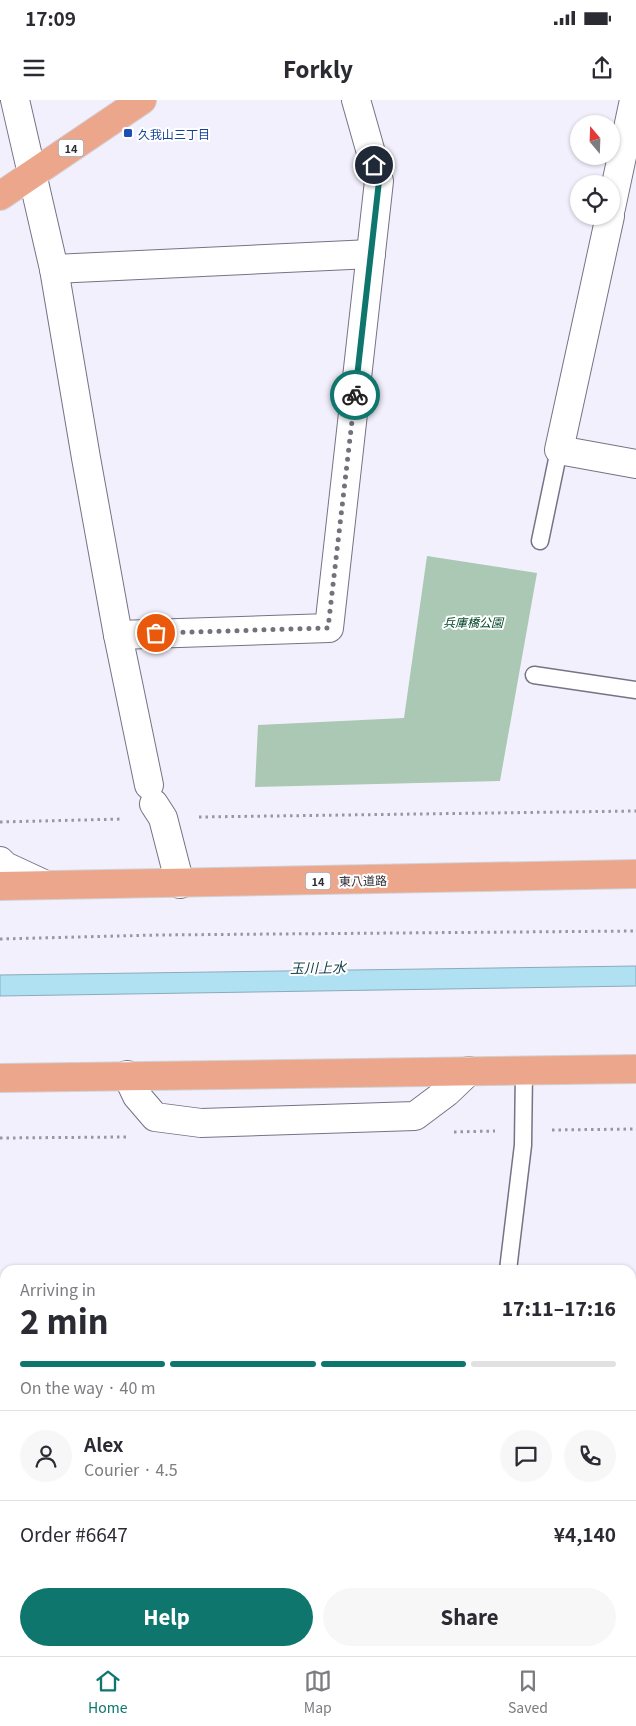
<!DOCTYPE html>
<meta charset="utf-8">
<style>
:root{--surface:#fff;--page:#f7f7f7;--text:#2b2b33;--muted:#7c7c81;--line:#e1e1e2;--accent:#0f766e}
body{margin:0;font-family:Georgia,"Noto Sans JP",serif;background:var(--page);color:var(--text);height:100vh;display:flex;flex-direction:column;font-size:19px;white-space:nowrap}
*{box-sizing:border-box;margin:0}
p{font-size:16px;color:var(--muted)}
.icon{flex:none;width:28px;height:28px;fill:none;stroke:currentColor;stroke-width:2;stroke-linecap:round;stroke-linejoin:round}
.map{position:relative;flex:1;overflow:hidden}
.side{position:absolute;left:0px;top:1165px;width:636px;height:391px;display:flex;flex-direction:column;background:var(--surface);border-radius:15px 15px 0 0;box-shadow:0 1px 4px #0004}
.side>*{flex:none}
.needle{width:32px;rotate:341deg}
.fabs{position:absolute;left:570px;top:15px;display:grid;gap:10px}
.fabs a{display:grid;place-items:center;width:50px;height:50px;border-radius:50%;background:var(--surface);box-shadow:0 1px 4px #0004;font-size:25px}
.pin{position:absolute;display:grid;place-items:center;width:42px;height:42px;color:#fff;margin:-21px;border:2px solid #fff;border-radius:50%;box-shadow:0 1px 5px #0007}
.courier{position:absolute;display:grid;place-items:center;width:50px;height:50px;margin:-25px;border:4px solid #0f766e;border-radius:50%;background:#fff;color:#222;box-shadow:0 1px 6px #0007}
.summary em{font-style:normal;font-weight:800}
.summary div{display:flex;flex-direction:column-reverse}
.summary{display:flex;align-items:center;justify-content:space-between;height:85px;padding:0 20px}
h1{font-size:32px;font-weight:800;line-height:38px}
.bar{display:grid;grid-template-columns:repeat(4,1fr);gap:8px 5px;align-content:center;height:60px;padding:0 20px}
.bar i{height:6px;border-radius:4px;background:var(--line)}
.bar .on{background:var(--accent)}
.bar p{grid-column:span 4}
.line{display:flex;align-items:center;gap:12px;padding:0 20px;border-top:1px solid var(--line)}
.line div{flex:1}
.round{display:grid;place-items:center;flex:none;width:52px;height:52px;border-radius:26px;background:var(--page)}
.button{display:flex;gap:10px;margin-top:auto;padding:10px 20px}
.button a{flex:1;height:58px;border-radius:30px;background:var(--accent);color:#fff;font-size:20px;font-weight:800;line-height:58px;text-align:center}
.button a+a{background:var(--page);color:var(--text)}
.status{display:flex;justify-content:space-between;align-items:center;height:35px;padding:0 25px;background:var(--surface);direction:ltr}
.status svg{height:14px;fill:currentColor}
header{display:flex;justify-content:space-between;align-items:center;height:65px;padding:0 20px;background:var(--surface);font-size:22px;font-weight:800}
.tabs{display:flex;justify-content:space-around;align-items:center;height:70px;border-top:1px solid var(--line);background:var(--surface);font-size:14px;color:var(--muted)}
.tabs a{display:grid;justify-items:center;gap:2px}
.tabs .on{color:var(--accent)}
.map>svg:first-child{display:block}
</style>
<div class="status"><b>17:09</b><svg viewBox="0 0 49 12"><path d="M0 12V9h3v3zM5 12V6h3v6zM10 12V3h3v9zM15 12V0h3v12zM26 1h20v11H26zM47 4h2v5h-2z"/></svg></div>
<header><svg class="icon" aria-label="menu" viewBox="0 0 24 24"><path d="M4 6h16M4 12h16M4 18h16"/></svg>Forkly<svg class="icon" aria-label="share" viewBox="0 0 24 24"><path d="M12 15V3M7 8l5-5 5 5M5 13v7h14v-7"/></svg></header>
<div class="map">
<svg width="636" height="1556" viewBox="0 0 636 1556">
<rect width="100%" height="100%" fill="#f3f0fd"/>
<polygon fill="#ebe5fd" points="0,1392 5,1392 5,1551 631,1551 631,1463 636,1464 636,1556 0,1556"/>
<polygon fill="#aac8b4" points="427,456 537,473 500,681 255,687 258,625 404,618"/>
<polygon fill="#b0e1f3" stroke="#89abba" points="636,866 636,886 0,896 0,875"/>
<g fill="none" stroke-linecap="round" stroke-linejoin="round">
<defs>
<g id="lane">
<polyline points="540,441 559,350"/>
<polyline points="534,575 636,590"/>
<polyline points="508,1170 523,1045 524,970"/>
<polyline points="633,1444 636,1423"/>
</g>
<g id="street">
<polyline points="15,0 54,169 86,358 118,535 149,685"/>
<polyline points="611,108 634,0"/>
<polyline points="610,116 559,350 636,364"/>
<polyline points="54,169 371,154"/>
<polyline points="118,535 329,528 379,81 356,0"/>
<polyline points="154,704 163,718 180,784"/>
<polyline points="0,761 5,766 46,785"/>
<polyline points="127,975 137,996 155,1017 201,1023 415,1016 447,992 469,971"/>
<polyline points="0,1380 5,1380"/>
<polyline points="631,1444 636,1444"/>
</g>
<g id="primary">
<polyline points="0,96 142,0"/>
<polyline points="0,786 636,774"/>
<polyline points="0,978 636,969"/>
</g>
</defs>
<use href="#lane" stroke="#777285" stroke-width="19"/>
<use href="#street" stroke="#777285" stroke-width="30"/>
<use href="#primary" stroke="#d1d1d3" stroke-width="30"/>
<g stroke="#9996a1" stroke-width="3" stroke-dasharray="2.5 4" stroke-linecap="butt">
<polyline points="199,717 636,711"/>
<polyline points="0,722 123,719"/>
<polyline points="0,839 157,835 636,831"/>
<polyline points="552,1030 636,1029"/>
<polyline points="454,1032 495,1031"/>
<polyline points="0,1038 126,1037"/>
</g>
<use href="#lane" stroke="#fff" stroke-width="16"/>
<use href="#street" stroke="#fff" stroke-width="28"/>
<use href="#primary" stroke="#eca68b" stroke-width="28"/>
</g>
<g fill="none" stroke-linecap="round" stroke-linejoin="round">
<polyline stroke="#74717b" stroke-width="5" stroke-dasharray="0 9" points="156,533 328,528 355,295"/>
<polyline stroke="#0f766e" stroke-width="6" points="355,295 379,81 374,65"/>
</g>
<rect fill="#1a4fb4" stroke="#fff" stroke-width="2" x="123" y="28" width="10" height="10" rx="2.5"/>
<g text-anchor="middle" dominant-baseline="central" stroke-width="4" stroke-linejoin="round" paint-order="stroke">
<g fill="#fff" stroke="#6d6b72" stroke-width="1">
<rect x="58.5" y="39.5" width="25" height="17" rx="4"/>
<rect x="305.5" y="772.5" width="25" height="17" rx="4"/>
</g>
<g font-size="11" font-weight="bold" fill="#2f2c35">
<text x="71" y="48">14</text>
<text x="318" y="781">14</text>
</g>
<g font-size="12" fill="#164399" stroke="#fff" text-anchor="start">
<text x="138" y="33">久我山三丁目</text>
</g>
<g font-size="12" font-style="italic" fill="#004726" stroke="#fff">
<text x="473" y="521">兵庫橋公園</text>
</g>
<g font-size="12" fill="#2f2c35" stroke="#fff">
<text transform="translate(363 780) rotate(-1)">東八道路</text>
</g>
<g font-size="14" font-style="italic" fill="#113d4a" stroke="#fff">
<text transform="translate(318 867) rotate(-1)">玉川上水</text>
</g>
</g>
</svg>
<div class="fabs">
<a><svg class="needle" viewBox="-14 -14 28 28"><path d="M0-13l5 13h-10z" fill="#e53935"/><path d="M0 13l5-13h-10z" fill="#7c7c81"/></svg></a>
<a><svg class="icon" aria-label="locate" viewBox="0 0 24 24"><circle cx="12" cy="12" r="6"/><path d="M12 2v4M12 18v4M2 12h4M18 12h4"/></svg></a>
</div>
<div class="pin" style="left:156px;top:533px;background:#ea580c"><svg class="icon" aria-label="bag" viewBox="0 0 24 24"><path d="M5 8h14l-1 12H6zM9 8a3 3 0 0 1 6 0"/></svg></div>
<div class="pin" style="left:374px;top:65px;background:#1f2937"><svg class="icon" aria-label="home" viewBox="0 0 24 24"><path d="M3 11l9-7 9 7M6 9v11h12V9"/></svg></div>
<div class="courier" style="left:355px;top:295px"><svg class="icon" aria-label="bike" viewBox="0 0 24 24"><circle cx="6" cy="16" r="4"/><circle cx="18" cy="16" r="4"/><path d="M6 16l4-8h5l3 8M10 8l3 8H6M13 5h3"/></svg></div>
<section class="side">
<div class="summary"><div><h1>2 min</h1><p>Arriving in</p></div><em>17:11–17:16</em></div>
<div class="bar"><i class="on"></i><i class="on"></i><i class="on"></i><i></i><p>On the way · 40 m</p></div>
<div class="line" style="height:90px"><a class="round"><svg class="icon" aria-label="person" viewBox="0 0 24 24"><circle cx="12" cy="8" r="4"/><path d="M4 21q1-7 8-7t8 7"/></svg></a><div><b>Alex</b><p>Courier · 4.5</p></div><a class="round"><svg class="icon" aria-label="chat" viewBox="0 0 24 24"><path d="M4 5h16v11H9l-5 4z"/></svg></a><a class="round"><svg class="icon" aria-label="phone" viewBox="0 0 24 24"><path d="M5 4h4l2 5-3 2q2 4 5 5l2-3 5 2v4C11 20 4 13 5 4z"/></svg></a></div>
<div class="line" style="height:65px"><div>Order #6647</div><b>¥4,140</b></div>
<div class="button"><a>Help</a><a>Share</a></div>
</section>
</div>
<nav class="tabs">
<a class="on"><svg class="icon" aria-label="home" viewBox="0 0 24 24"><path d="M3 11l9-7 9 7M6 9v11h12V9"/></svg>Home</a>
<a><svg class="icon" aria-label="map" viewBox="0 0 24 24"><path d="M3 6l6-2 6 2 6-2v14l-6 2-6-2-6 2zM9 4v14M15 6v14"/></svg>Map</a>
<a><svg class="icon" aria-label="saved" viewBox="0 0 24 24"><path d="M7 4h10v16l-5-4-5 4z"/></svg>Saved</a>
</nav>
